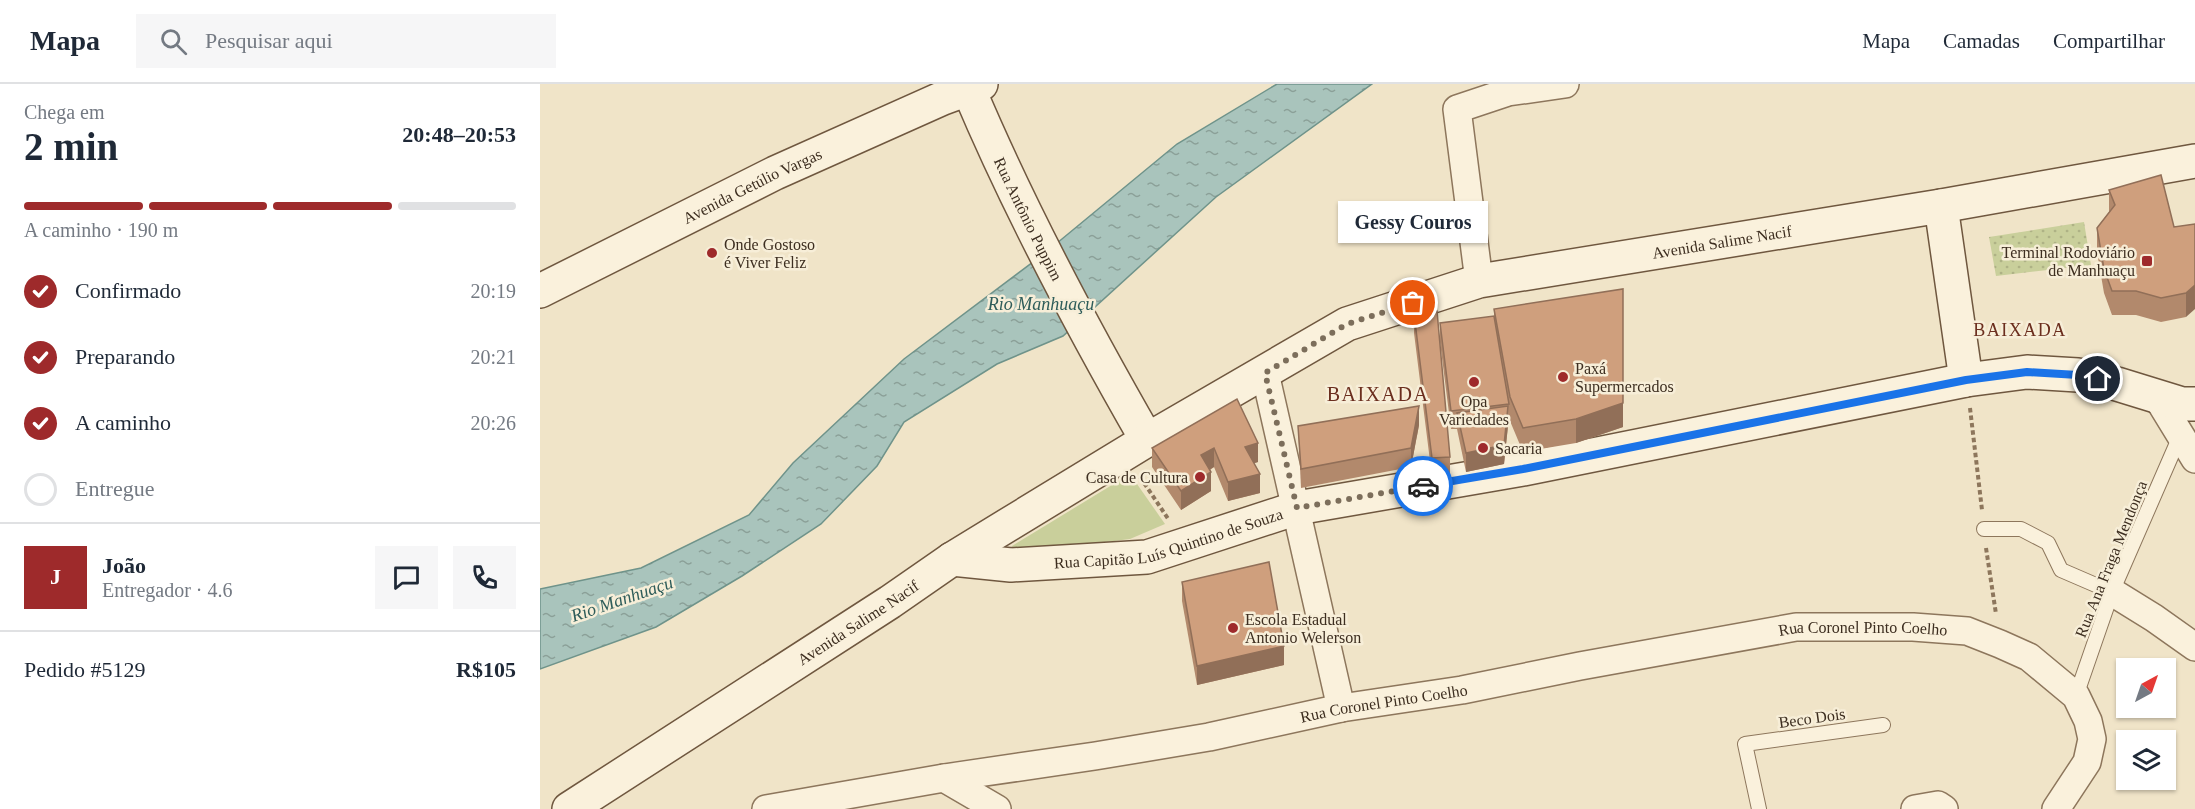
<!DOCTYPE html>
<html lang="pt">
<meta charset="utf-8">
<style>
:root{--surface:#fff;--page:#f6f6f7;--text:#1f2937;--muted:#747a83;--line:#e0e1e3;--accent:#9e2a2b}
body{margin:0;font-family:Georgia,serif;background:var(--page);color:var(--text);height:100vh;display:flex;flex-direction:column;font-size:22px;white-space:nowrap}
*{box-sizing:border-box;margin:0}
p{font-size:20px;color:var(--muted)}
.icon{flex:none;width:33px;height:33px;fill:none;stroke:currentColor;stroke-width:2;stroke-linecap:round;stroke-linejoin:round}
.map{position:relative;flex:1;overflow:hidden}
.details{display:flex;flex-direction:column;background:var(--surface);width:540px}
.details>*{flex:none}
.needle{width:39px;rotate:40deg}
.tools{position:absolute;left:1576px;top:574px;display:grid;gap:12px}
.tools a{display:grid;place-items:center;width:60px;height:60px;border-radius:0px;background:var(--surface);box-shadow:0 2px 4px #0004;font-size:30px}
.pin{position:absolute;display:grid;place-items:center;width:51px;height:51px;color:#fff;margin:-26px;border:3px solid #fff;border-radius:50%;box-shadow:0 2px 6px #0007}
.courier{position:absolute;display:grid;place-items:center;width:60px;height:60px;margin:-30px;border:4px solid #1a73e8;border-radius:50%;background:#fff;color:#222;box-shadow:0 2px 8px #0007}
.bubble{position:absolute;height:42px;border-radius:0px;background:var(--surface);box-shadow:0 2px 4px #0004;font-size:20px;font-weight:700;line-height:42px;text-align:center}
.headline em{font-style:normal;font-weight:700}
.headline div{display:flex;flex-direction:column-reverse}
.headline{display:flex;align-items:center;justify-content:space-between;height:102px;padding:0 24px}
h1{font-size:39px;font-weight:700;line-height:45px}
.bar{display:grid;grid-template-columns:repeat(4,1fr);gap:9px 6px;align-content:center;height:72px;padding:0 24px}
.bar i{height:8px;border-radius:4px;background:var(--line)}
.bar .selected{background:var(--accent)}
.bar p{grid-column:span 4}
.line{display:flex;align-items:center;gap:15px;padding:0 24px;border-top:2px solid var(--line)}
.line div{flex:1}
.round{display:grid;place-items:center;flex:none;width:63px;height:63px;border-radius:0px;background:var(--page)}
ol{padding:0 24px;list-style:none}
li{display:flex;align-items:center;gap:18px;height:66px}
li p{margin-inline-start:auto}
li .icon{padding:6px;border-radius:50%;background:var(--accent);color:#fff;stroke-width:4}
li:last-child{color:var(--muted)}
li i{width:33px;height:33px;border:3px solid var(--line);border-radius:50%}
header{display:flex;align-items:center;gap:36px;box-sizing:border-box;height:84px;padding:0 30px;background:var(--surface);border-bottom:2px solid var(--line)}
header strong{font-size:28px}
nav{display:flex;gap:33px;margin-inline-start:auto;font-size:21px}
.search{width:420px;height:54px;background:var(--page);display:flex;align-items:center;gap:15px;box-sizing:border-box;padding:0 21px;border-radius:0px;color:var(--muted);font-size:22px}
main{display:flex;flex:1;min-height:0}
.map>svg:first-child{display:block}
</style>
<header>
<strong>Mapa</strong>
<div class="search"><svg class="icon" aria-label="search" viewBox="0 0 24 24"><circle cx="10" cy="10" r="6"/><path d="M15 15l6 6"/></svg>Pesquisar aqui</div>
<nav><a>Mapa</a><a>Camadas</a><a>Compartilhar</a></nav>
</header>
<main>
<section class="details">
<div class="headline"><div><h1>2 min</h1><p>Chega em</p></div><em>20:48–20:53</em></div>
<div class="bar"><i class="selected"></i><i class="selected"></i><i class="selected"></i><i></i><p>A caminho · 190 m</p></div>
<ol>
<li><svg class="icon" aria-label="check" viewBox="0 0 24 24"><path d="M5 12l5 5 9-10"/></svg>Confirmado<p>20:19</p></li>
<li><svg class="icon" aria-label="check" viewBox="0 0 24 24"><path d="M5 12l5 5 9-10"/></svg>Preparando<p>20:21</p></li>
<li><svg class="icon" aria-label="check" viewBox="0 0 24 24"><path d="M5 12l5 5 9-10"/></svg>A caminho<p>20:26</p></li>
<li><i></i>Entregue</li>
</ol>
<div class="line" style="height:108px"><b class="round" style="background:var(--accent);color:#fff">J</b><div><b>João</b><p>Entregador · 4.6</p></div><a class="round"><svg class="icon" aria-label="chat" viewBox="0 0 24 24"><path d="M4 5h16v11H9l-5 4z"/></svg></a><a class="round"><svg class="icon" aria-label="phone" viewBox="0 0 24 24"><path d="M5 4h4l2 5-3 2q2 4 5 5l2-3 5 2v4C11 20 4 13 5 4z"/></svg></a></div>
<div class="line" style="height:78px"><div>Pedido #5129</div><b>R$105</b></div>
</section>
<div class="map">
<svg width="1655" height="725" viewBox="0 0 1655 725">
<defs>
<pattern id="garden-dots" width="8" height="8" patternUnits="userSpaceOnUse" patternTransform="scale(1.5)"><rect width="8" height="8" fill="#c9cf9b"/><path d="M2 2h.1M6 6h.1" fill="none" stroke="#aeb285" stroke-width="1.8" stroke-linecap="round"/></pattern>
<pattern id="water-ripples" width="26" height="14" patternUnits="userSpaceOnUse" patternTransform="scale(1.5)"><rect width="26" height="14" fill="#a9c4bc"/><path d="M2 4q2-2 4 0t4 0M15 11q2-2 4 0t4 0" fill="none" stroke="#8ba098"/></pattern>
</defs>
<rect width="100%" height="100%" fill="#f0e4c8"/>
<polygon fill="#c9cf9b" points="590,390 625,440 590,455 478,469 473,467 472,462"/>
<polygon fill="url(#garden-dots)" points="1544,138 1551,181 1456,192 1449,153"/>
<polygon fill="url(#water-ripples)" stroke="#6f938a" stroke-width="1.5" points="737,0 832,0 676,113 523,252 457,280 364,338 337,382 281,440 202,492 116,543 0,585 0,505 101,484 209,431 253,379 364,275 505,169 637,60"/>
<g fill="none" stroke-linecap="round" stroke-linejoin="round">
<defs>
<g id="lane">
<polyline points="1444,445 1481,445 1508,459 1521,486 1572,508"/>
<polyline points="1536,612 1572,508 1640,352"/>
<polyline points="1219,725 1205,660 1343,641"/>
</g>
<g id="street">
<polyline points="939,197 917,25 968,8 1025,0"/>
<polyline points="725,289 801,624"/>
<polyline points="1617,313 1655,375"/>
<polyline points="1572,508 1614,534 1655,563"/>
<polyline points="404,694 457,725"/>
<path id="s1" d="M226,725L404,694L555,672L669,653L801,624L922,606L1040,582L1256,543H1373L1427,547L1460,560L1489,573L1536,612L1548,637L1552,655L1547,678L1516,725"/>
<polyline points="1375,725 1398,721 1404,725"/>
</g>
<g id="secondary">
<path id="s2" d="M429,6C480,127 542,243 607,356"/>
<polyline points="1401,122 1426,296"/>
<path id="s3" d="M0,207L235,89L403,14L441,0"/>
<path id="s4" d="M412,475L471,481L607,473L757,424L983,385L1426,296L1487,288L1538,291L1577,300L1642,320H1655"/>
<path id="s5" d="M29,725L350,518L412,475L607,356L807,240L939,197L1401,122L1655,77"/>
</g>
</defs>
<use href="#lane" stroke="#8d765c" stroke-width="16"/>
<use href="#street" stroke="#8d765c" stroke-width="30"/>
<use href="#secondary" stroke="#6f573f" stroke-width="36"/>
<g stroke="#8d765c" stroke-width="4" stroke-dasharray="4.5 3" stroke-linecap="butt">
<polyline points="1430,324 1442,426"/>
<polyline points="600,393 629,436"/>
<polyline points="1446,464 1456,530"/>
</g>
<use href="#lane" stroke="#faf1dc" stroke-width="14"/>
<use href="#street" stroke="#faf1dc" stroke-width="27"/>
<use href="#secondary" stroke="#faf1dc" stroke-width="33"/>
</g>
<g fill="#b2896c">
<polygon points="1569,106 1634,143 1655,140 1646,233 1621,238 1596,231 1572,231 1564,209 1557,168 1557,144 1569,128"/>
<polygon points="954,225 1083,343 1036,359 983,368 970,337 969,333 964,380 926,388 917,345 911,345 900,258 900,239 954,234"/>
<polygon points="874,230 910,373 910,392 892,393 874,249"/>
<polygon points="879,341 871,383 761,404 758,342"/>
<polygon points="718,359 718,378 714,379 720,409 688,417 674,383 670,386 671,407 641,426 612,383 612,364"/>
<polygon points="642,498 744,581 657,601 642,517"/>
</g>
<g fill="#916f58">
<polygon points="1655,201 1655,225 1646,233 1646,209"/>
<polygon points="1083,205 1083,343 1036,359 1036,335"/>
<polygon points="879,322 879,341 871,383 871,364"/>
<polygon points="968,322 968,341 964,380 926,388 926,369"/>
<polygon points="718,359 718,378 705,382 705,363"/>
<polygon points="674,364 674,383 661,390 661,371"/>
<polygon points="671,388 671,407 641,426 641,407"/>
<polygon points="720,390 720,409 688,417 688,398"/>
<polygon points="744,562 744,581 657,601 657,582"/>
</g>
<g fill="#cf9f7d" stroke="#916f58" stroke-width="1.5">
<polygon points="1621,91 1634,143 1655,140 1655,201 1646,209 1621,214 1596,207 1572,207 1564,185 1557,144 1575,121 1569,106"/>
<polygon points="1083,205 1083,319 1036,335 983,344 970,313 954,225"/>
<polygon points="897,227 910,373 892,374 874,230"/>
<polygon points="954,232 969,320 911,327 900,239"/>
<polygon points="697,315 718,359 705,363 720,390 688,398 674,364 661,371 671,388 641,407 612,364"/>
<polygon points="879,322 871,364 761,385 758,342"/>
<polygon points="968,322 964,361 926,369 917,329"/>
<polygon points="729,478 744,562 657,582 642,498"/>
</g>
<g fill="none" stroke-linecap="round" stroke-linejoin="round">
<polyline stroke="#7c6e5b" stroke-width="6" stroke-dasharray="0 10.8" points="873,219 807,240 725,289 757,424 883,402"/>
<polyline stroke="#1a73e8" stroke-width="8" points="883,402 983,385 1426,296 1487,288 1538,291 1558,295"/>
</g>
<g fill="#9e2a2b" stroke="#f7eed8" stroke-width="2">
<circle cx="172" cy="169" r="6"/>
<rect x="1601" y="171" width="12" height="12" rx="3"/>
<circle cx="1023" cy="293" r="6"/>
<circle cx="934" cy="298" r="6"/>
<circle cx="943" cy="364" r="6"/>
<circle cx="660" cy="393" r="6"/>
<circle cx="693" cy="544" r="6"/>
</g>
<g text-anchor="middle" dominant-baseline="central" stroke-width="5" stroke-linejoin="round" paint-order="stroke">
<g font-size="16" fill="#3d2e20" stroke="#f7eed8">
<text stroke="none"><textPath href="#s3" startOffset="237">Avenida Getúlio Vargas</textPath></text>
<text stroke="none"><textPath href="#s2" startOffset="142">Rua Antônio Puppim</textPath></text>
<text stroke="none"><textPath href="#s5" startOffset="1302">Avenida Salime Nacif</textPath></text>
<text stroke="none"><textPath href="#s4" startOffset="220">Rua Capitão Luís Quintino de Souza</textPath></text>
<text transform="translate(1571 475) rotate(-68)">Rua Ana Fraga Mendonça</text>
<text stroke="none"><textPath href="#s5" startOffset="344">Avenida Salime Nacif</textPath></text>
<text stroke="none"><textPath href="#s1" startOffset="1113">Rua Coronel Pinto Coelho</textPath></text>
<text stroke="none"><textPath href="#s1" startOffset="627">Rua Coronel Pinto Coelho</textPath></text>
<text transform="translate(1272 634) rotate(-8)">Beco Dois</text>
</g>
<g font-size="16" fill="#3d2e20" stroke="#f7eed8" text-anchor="start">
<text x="184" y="160">Onde Gostoso<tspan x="184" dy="18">é Viver Feliz</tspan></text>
<text x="1595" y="168" text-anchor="end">Terminal Rodoviário<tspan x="1595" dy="18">de Manhuaçu</tspan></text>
<text x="1035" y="284">Paxá<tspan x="1035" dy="18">Supermercados</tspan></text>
<text x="934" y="317" text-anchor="middle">Opa<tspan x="934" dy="18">Variedades</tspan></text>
<text x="955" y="364">Sacaria</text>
<text x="648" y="393" text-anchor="end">Casa de Cultura</text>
<text x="705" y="535">Escola Estadual<tspan x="705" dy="18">Antonio Welerson</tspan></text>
</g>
<g font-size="18" font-style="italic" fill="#2f5d5a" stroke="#f7eed8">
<text x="501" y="220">Rio Manhuaçu</text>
<text transform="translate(82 515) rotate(-19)">Rio Manhuaçu</text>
</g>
<g font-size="18" letter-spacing="1.5" fill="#6b2e1e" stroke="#f7eed8">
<text x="1480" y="246">BAIXADA</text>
</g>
<g font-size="20" letter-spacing="1.5" fill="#6b2e1e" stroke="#f7eed8">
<text x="838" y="310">BAIXADA</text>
</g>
</g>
</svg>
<div class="tools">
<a><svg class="needle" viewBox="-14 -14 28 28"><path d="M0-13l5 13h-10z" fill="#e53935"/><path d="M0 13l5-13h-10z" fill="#747a83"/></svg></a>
<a><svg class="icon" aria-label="layers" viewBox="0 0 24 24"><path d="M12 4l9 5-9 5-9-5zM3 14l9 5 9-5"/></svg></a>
</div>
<div class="pin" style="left:873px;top:219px;background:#ea580c"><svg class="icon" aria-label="bag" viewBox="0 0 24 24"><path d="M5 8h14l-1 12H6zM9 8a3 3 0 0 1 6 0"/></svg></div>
<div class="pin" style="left:1558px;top:295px;background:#1f2937"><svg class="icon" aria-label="home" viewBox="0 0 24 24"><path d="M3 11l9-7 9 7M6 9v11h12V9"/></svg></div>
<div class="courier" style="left:883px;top:402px"><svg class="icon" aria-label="car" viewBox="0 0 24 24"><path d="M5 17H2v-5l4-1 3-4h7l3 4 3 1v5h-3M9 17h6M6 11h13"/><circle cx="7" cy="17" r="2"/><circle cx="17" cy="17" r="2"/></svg></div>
<div class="bubble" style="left:798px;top:117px;width:150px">Gessy Couros</div>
</div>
</main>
